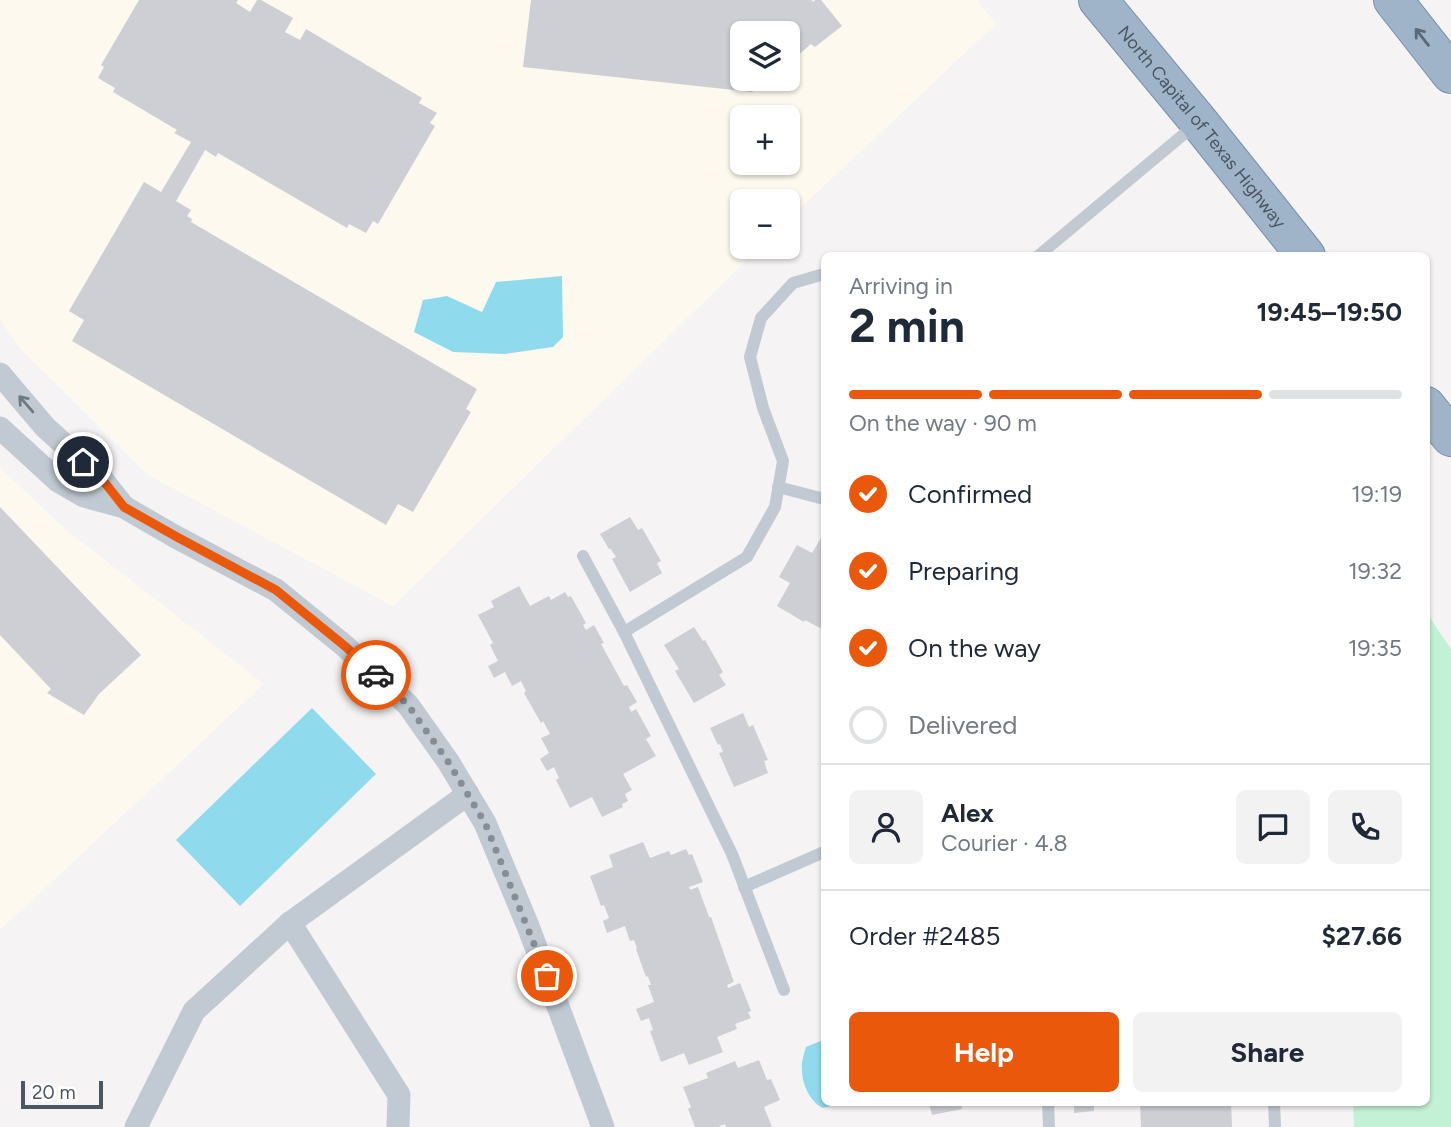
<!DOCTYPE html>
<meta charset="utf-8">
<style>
:root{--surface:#fff;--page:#f2f2f3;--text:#1f2937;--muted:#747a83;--line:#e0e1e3;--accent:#ea580c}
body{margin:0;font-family:Figtree,sans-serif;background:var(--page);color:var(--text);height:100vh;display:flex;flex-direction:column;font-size:26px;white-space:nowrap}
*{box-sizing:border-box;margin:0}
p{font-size:23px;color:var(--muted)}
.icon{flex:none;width:38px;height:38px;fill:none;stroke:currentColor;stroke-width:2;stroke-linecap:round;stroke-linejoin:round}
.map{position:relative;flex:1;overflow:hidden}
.panel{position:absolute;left:821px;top:252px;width:609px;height:854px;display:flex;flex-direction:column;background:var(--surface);border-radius:10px;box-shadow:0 2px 5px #0004}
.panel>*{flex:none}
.tools{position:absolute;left:730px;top:21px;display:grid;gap:14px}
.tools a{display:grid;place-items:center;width:70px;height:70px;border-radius:10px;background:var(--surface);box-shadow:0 2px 5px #0004;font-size:35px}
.scale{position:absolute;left:21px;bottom:18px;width:82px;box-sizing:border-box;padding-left:7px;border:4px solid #4a5661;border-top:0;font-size:19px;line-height:24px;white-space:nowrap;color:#4a5661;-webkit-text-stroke:5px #fff;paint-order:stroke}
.pin{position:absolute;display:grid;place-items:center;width:60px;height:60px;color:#fff;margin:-30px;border:4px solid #fff;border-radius:50%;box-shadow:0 2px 7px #0007}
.courier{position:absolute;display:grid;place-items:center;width:70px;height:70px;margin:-35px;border:5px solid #ea580c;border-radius:50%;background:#fff;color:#222;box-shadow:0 2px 9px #0007}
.overview em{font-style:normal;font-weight:700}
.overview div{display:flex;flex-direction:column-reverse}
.overview{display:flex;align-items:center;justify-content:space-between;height:119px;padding:0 28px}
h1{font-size:46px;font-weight:700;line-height:52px}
.bar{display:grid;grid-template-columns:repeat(4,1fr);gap:10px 7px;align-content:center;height:84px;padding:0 28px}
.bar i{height:9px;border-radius:5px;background:var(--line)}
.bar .active{background:var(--accent)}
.bar p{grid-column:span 4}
.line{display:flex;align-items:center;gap:18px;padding:0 28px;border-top:2px solid var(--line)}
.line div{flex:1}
.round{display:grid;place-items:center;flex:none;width:74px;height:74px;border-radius:10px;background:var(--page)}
ol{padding:0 28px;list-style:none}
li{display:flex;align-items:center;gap:21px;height:77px}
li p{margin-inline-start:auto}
li .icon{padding:7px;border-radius:50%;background:var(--accent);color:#fff;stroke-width:4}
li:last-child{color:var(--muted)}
li i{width:38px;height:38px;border:4px solid var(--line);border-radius:50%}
.primary-button{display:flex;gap:14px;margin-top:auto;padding:14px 28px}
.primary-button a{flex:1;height:80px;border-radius:10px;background:var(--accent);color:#fff;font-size:28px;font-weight:700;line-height:80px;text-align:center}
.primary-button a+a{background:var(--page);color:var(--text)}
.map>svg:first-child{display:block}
</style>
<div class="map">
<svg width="1451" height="1127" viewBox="0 0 1451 1127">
<rect width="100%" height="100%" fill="#f5f3f3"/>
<g fill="#fdf9ef" fill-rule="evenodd">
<path d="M0,0H977L996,24L788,220V201H742V247H760L393,606L148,475L19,348L0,320ZM742,33H788V79H742ZM742,117H788V163H742Z"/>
<polygon points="0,468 65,529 264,684 0,930"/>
</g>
<polygon fill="#c3f1d5" points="1426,612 1451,649 1451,1127 1354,1127 1353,1103 1426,1102"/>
<g fill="#90daee">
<polygon points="562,276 563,337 553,347 505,354 453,352 414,332 423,300 447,296 482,312 496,282"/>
<polygon points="312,708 376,774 240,906 176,840"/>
<path d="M823,1040L824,1044V1102L843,1103L823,1108C810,1102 802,1084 802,1070C801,1062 804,1055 806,1047Z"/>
</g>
<g fill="#cdcfd5">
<polygon points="139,0 238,0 236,3 250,12 257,0 261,0 293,18 285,32 300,40 306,29 422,98 419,103 437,113 430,123 435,126 378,224 373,221 366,233 349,224 347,228 218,153 216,157 205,150 176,201 191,210 187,216 192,219 191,222 477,389 466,409 471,412 413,512 398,504 386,525 72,341 84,320 69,311 144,182 161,192 191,142 174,133 177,130 113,92 115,88 98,78 104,67 101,65"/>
<polygon points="531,0 812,0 813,2 815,0 821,0 842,26 815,47 811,44 788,64 788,33 742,33 742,79 769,79 752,92 523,67"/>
<polygon points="0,507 141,655 99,694 84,715 47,693 51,689 0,635"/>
<polygon points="630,517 638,530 642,528 661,561 657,563 662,573 630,592 612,559 616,557 610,548 609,549 600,534"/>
<polygon points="824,533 824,625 822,629 805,620 804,622 777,606 790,583 779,577 797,545 812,553"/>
<polygon points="519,586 530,606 549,596 551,600 565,592 568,597 571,596 586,623 583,625 586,630 594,625 604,643 601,644 624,686 627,685 637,702 629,707 631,712 636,709 651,736 646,739 656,756 623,774 632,790 625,794 628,801 622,804 623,807 602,817 592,797 570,808 556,780 559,778 554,767 547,771 540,759 549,753 541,738 550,734 543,721 541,723 524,693 526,691 521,681 512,686 505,672 494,678 488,666 498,661 490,645 493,643 478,615 494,607 491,601"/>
<polygon points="694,627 703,641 705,640 723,672 719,675 726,685 694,703 675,671 679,669 664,645"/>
<polygon points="743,713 749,727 753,725 768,760 764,761 768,773 734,787 719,753 723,752 720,744 718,745 710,728"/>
<polygon points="643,842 650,858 669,851 671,855 686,849 689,855 692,854 703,882 689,887 690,890 698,887 709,917 711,917 734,982 727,985 728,988 740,983 751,1011 748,1012 751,1018 735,1024 737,1029 717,1037 723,1052 689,1065 684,1053 661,1062 650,1031 653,1030 649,1018 641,1021 636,1009 654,1002 648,985 651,985 648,976 646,977 636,949 637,948 634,940 630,941 625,926 607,933 603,921 609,918 604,905 601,906 590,876 613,867 609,855"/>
<polygon points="759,1060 767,1080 771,1079 780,1100 764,1107 772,1127 726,1127 725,1124 717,1127 695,1127 688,1109 691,1107 683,1087 708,1078 706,1073 735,1061 738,1068"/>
<polygon points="933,1102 961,1102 962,1109 932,1115 929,1103"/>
<polygon points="1074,1102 1094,1102 1094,1111 1074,1113"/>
<polygon points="1140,1102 1231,1102 1232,1127 1141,1127"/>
</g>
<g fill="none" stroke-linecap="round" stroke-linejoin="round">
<defs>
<g id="trunk">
<path id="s1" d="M1098,0L1199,122L1306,256"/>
<polyline points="1393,0 1451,74"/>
<polyline points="1426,406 1451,437"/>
</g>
</defs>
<use href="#trunk" stroke="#7690ad" stroke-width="40"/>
<g stroke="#c1cad2" stroke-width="12">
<polyline points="1038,256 1196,124"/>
<polyline points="778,487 824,499"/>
<polyline points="583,556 624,632 732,854 784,990"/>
<polyline points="624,632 747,557 775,507 783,461 763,408 750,357 761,318 793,283 824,274"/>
<polyline points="744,887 824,852"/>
<polyline points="1048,1102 1049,1127"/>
<polyline points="1274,1102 1275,1127"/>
</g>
<g stroke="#c1cad2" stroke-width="23">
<polyline points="0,374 45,427 102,479 124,507"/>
<polyline points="0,428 58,481 84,496 124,507 176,537 276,590 346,647 408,705 449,763 485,823 528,926 603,1127"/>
<polyline points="290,923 399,1095 398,1127"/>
<polyline points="136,1127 194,1011 290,923 468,794"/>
</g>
<use href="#trunk" stroke="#9fb4c9" stroke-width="38"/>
</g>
<defs><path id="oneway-shaft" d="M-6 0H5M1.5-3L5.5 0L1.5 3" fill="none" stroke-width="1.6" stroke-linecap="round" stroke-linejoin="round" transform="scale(1.75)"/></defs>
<use stroke="#5b6976" href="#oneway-shaft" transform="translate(1422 37) rotate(-128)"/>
<use stroke="#6e7983" href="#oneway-shaft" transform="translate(26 404) rotate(-131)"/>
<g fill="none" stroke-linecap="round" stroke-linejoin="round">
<polyline stroke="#868d94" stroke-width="7" stroke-dasharray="0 12.6" points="376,675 408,705 449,763 485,823 547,976"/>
<polyline stroke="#ea580c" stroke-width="9" points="83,462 102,479 124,507 177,537 276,590 346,647 376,675"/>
</g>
<g text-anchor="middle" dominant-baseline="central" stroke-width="7" stroke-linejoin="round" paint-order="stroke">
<g font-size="18" fill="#4a5661" stroke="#fff">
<text stroke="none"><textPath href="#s1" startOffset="164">North Capital of Texas Highway</textPath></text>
</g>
</g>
</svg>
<div class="tools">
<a><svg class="icon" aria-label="layers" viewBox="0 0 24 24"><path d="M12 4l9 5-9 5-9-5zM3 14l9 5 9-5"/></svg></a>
<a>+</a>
<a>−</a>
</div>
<div class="scale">20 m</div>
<div class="pin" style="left:547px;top:976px;background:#ea580c"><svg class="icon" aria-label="bag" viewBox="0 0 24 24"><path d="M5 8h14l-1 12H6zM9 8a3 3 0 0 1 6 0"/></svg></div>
<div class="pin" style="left:83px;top:462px;background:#1f2937"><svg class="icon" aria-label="home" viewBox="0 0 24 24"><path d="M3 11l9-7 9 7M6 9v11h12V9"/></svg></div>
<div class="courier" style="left:376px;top:675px"><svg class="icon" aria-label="car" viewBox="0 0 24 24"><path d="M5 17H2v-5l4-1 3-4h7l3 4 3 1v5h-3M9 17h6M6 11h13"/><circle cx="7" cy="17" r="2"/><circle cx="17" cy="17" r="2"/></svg></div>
<section class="panel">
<div class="overview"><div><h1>2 min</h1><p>Arriving in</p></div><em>19:45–19:50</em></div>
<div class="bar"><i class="active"></i><i class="active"></i><i class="active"></i><i></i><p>On the way · 90 m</p></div>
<ol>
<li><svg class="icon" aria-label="check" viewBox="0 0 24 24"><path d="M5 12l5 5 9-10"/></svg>Confirmed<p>19:19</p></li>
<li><svg class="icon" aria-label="check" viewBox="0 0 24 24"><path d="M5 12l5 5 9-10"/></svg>Preparing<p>19:32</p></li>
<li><svg class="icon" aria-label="check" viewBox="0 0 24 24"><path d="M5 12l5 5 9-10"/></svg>On the way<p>19:35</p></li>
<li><i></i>Delivered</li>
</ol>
<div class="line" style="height:126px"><a class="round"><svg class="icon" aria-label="person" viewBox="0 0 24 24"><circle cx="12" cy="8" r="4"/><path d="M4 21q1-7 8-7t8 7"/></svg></a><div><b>Alex</b><p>Courier · 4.8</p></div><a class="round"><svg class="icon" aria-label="chat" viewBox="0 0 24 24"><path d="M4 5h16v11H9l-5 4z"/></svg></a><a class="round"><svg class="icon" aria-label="phone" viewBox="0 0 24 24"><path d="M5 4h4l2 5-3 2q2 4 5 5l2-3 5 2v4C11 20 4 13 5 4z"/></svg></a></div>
<div class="line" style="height:91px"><div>Order #2485</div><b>$27.66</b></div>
<div class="primary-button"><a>Help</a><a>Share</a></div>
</section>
</div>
